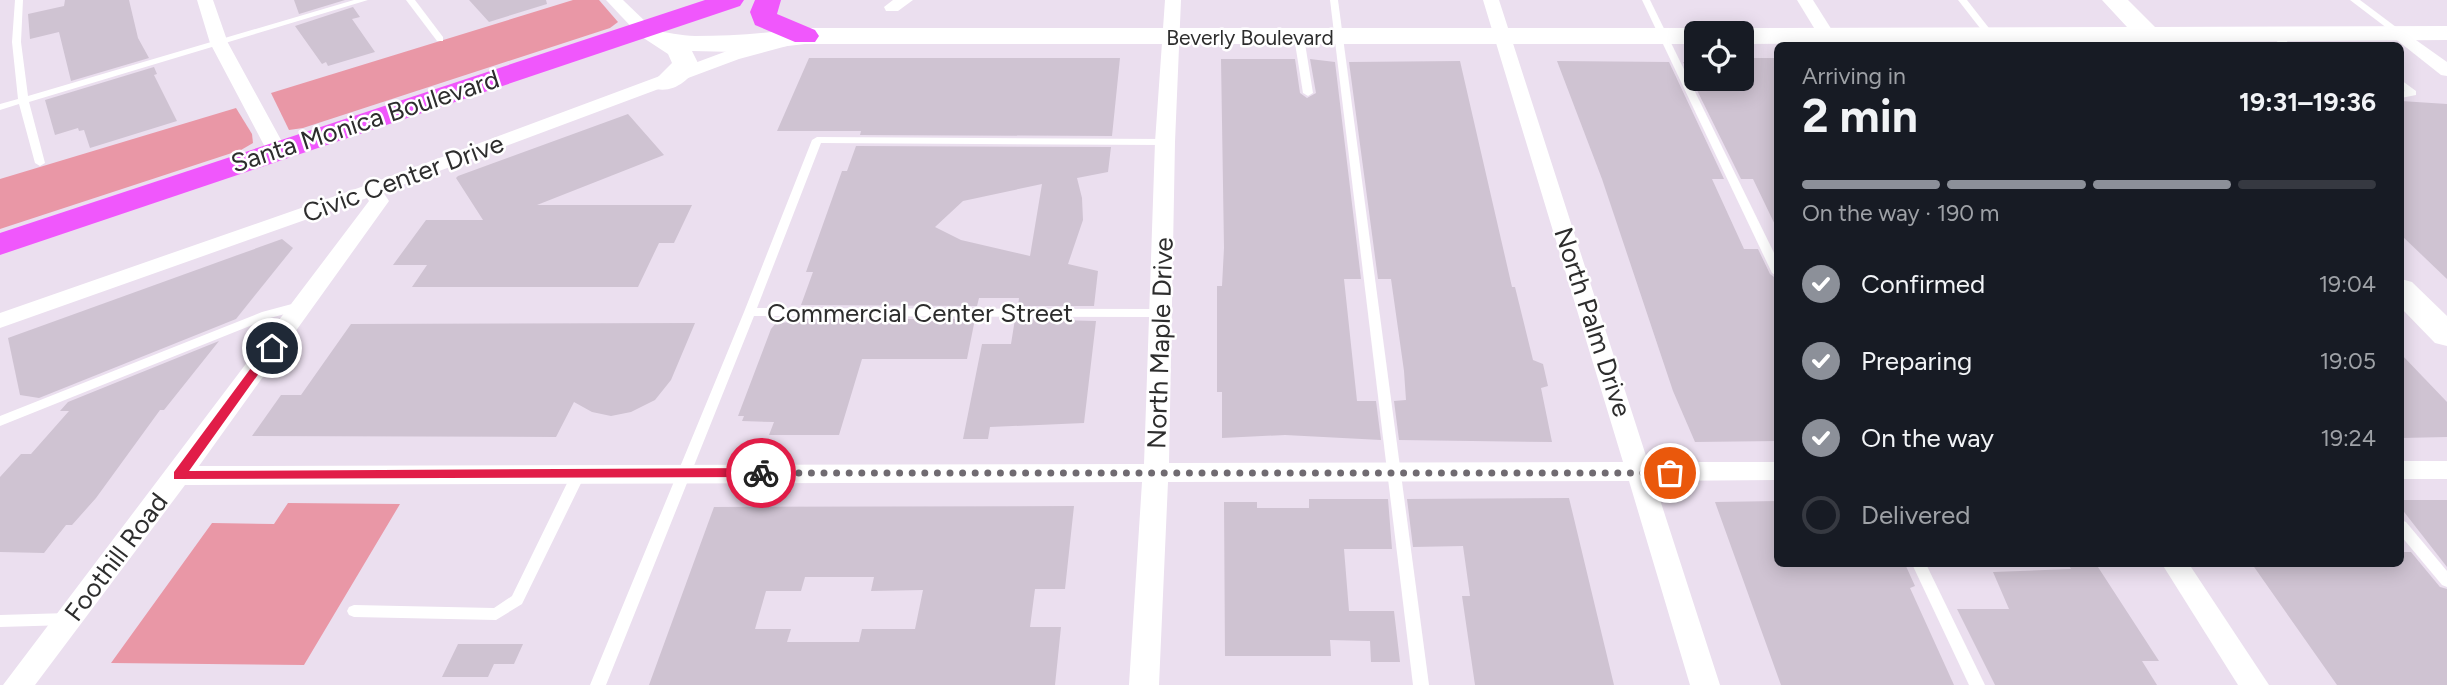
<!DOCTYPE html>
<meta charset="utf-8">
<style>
:root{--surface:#171b24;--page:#20242c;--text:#f1f3f6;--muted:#9ea1a6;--line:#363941;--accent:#8c9099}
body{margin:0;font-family:Figtree,sans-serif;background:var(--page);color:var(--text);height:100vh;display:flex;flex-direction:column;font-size:26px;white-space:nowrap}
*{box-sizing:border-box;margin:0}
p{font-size:23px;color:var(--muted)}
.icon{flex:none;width:38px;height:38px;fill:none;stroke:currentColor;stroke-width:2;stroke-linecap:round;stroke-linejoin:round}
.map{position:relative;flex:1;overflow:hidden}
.details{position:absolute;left:1774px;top:42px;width:630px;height:525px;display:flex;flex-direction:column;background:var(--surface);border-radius:10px;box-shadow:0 4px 18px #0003}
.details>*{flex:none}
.controls{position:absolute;left:1684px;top:21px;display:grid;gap:14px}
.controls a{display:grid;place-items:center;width:70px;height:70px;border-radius:10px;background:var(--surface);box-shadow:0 4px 18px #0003;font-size:35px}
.pin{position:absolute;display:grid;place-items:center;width:60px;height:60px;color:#fff;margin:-30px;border:4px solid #fff;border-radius:50%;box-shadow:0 2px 7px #0007}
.courier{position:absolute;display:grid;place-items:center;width:70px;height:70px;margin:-35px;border:5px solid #e11d48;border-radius:50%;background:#fff;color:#222;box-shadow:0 2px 9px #0007}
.overview em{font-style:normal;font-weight:700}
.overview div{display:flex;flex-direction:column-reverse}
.overview{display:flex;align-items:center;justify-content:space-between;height:119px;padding:0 28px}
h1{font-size:46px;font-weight:700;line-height:52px}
.bar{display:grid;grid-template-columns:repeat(4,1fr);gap:10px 7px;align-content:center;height:84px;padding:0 28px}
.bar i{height:9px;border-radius:5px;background:var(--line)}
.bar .current{background:var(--accent)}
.bar p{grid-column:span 4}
ol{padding:0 28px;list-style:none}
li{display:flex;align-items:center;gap:21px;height:77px}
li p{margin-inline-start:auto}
li .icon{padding:7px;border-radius:50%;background:var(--accent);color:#fff;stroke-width:4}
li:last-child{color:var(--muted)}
li i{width:38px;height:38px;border:4px solid var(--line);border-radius:50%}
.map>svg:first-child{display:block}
</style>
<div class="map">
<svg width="2447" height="685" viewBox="0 0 2447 685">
<rect width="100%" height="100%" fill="#ebdfef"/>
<g fill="#e997a6">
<polygon points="573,0 599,0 618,22 610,28 303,128 289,130 271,93"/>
<polygon points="236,108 252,134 253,143 241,150 0,229 0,179"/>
<polygon points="288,503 400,504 304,665 111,663 212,523 274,524"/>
</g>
<g fill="#cfc3d2" fill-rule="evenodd">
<polygon points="65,0 129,0 138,38 149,58 71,81 59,32 30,39 28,14 64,6"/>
<polygon points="294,0 345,0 299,14"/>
<polygon points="469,0 546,0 547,4 489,22"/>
<polygon points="353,7 360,17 352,19 375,52 328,66 326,62 322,64 295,26"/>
<polygon points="809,58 1120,58 1112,136 860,135 861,131 777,131"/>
<polygon points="1741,58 1778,58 1778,231 1753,179 1741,179 1683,62 1696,62 1696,79 1741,79"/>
<polygon points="1221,59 1295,59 1300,93 1307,98 1316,93 1310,59 1335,62 1361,279 1344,279 1357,401 1376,401 1381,440 1285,435 1222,438 1222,392 1217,392 1217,286 1222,286 1224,248"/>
<polygon points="1460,61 1512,287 1515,287 1533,360 1543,364 1548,386 1541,388 1552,442 1399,440 1394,401 1406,400 1404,371 1391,279 1378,279 1349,62"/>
<polygon points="1557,61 1669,62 1724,179 1712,179 1744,249 1758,249 1770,274 1778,280 1778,441 1695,442 1673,391 1602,179"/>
<polygon points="154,67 157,74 154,75 177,121 90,148 84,130 79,131 78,128 55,135 45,100"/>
<polygon points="2401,101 2447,104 2447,279 2401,235"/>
<polygon points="628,114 664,155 537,205 692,205 674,243 659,243 638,287 412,287 427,265 393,265 426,220 483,220 456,178 458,176"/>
<path d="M856,146L1111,147L1108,172L1077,178L1082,198L1083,220L1068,264L1098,271L1094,306H1018L1019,298H979L977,306L801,305L813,272H806L842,171H847ZM1042,184L1030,256L961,240L935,227L963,201Z"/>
<polygon points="282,239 293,248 236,319 39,398 20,395 8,338"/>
<polygon points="796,319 975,319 967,359 862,359 839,435 769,435 774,422 742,421 744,416 738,416 771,329 776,323 795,322"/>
<polygon points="1015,319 1096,321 1084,423 990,427 988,439 963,439 982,344 1011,344"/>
<polygon points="695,323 671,380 655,400 631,412 611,416 592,412 574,402 556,437 252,436 281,395 301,395 351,324"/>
<polygon points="219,341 164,410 160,410 96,498 72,525 66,525 44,553 0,552 0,477 21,454 31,454 69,411 60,411 68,402"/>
<polygon points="2401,354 2447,402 2447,437 2401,438"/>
<polygon points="1569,498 1614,685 1475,685 1462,596 1470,596 1463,546 1413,547 1407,499"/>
<polygon points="1309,499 1388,499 1392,549 1344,549 1349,611 1394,611 1400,662 1371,662 1370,641 1330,640 1331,656 1225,656 1224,502 1257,502 1257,508 1309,508"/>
<polygon points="2401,500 2447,500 2447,567 2401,508"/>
<polygon points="1778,501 1778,564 1905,564 1915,586 1910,588 1954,685 1781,685 1715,502"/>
<path d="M1074,506L1065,589H1035L1030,627H1061L1055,685H649L714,507ZM805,577H874L871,591L923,590L915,629H862L859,642H787L791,629H755L766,591H801Z"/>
<polygon points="2401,552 2411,552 2440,587 2447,589 2447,685 2337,685 2252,564 2401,564"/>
<polygon points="2068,564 2096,564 2159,661 2142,661 2157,685 1995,685 1957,609 2009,609 1993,572 2071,569"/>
<polygon points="458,644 523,644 514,664 494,664 488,677 442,677"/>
</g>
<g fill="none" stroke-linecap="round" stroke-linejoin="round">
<g fill="#fff" fill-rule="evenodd">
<polygon points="15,0 23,0 21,42 28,96 354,0 368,0 29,102 45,163 40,166 35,163 19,104 0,110 0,104 18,99 12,42"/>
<polygon points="406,0 415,0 443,37 443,41 437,41"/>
<polygon points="1330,0 1338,0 1429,685 1413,685"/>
<polygon points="1642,0 1650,0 1778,261 1778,277 1772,273"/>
<polygon points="1958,0 1967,0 2003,46 1994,46"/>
<polygon points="2350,0 2360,0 2404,33 2399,36 2396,35"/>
<polygon points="2273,30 2276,31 2292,46 2282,46 2268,33"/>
<polygon points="1299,34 1304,37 1313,93 1308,96 1303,93 1294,37"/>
<polygon points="2401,80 2416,91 2416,95 2401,98 2401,92 2405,91 2401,88"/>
<polygon points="817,137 1165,139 1170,142 1165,145 821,143 757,308 1161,309 1167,313 1161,317 754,316 606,685 590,685 744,312 812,140"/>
<polygon points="303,301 309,305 307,308 270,318 0,426 0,416 262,312"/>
<polygon points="579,468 584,469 586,473 522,604 496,620 354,617 349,615 347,611 349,607 354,605 494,608 512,596 572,473 574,469"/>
<polygon points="2401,520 2406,522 2447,571 2447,587 2442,585 2401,536"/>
<polygon points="1912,564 1926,564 1985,685 1969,685"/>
<polygon points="68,613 73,615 75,619 73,623 68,625 0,627 0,615"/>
</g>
<g fill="#fff" fill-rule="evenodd">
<polygon points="197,0 213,0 228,43 286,149 283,153 269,153 266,149 210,43"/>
<polygon points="606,0 623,0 649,25 651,29 649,33 637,33"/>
<polygon points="893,0 913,0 898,11 886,11 884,7"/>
<polygon points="1165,0 1181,0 1175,142 1169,463 1623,462 1483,0 1499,0 1648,462 1778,462 1778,480 1654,481 1720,685 1690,685 1629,481 1168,482 1159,685 1129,685 1142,482 185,485 35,685 3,685 369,201 367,198 0,328 0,313 364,186 727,51 781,37 790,42 787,46 739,59 383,192 389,201 199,466 1144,464 1155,142"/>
<polygon points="1797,0 1813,0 1842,46 1825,46"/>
<polygon points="2399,28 2447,62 2447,76 2441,75 2393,37 2390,33 2393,29"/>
<rect x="2401" y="461" width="46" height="18"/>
<polygon points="2162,564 2189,564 2269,685 2238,685"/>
</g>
<g fill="#fff" fill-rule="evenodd">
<polygon points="2102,0 2128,0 2155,27 2447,26 2447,40 2169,42 2168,46 2145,46 2142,42 1741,44 1741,33 1730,33 1741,28 2127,27"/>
<path d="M805,28H1696L1707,33H1696V44H805L736,52L692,51L699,65C689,80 674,93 656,89L652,83L672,63L668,54L642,37L646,32C658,29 679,36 695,36C732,36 768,33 805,28Z"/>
<polygon points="2401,279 2412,282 2447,316 2447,346 2435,343 2401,308"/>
</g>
<g fill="#f057fc" fill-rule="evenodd">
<polygon points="705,0 744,0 740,6 0,255 0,233"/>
<polygon points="755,0 781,0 777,14 815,30 819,36 815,42 795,42 755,25 750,12"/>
</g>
</g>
<polygon fill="#e11d48" points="268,345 277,348 189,471 761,468 767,473 761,477 174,479 174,472"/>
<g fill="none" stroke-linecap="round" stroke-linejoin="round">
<polyline stroke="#706b71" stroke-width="7" stroke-dasharray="0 12.6" points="761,473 1670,473"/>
</g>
<g text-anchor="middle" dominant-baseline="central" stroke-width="5" stroke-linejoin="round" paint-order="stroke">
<g font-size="21" fill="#2d2d2d" stroke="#fff">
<text x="1250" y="37">Beverly Boulevard</text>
</g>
<g font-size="26" fill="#2d2d2d" stroke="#fff">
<text transform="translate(365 121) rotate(-18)">Santa Monica Boulevard</text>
<text transform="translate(403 178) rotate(-20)">Civic Center Drive</text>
<text x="920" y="313">Commercial Center Street</text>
<text transform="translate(1593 322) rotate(72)">North Palm Drive</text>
<text transform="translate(1160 343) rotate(-88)">North Maple Drive</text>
<text transform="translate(116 557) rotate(-53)">Foothill Road</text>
</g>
</g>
</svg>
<div class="controls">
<a><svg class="icon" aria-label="locate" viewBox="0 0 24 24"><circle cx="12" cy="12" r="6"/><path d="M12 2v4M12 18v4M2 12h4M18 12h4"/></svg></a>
</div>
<div class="pin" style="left:1670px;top:473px;background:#ea580c"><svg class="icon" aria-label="bag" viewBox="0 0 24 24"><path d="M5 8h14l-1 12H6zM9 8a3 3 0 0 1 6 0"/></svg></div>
<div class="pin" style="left:272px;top:348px;background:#1f2937"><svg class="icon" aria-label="home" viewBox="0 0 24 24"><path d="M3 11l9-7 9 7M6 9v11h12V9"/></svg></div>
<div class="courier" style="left:761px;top:473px"><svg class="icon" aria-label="bike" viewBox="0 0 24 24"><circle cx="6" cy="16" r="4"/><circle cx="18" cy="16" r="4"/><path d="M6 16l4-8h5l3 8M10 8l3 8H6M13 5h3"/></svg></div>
<section class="details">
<div class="overview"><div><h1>2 min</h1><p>Arriving in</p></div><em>19:31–19:36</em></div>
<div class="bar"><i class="current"></i><i class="current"></i><i class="current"></i><i></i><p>On the way · 190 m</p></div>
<ol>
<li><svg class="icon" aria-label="check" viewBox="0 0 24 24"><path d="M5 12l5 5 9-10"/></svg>Confirmed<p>19:04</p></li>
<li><svg class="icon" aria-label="check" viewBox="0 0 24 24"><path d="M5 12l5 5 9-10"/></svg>Preparing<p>19:05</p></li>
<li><svg class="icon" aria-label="check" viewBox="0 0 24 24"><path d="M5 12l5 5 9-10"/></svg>On the way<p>19:24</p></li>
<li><i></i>Delivered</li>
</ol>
</section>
</div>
